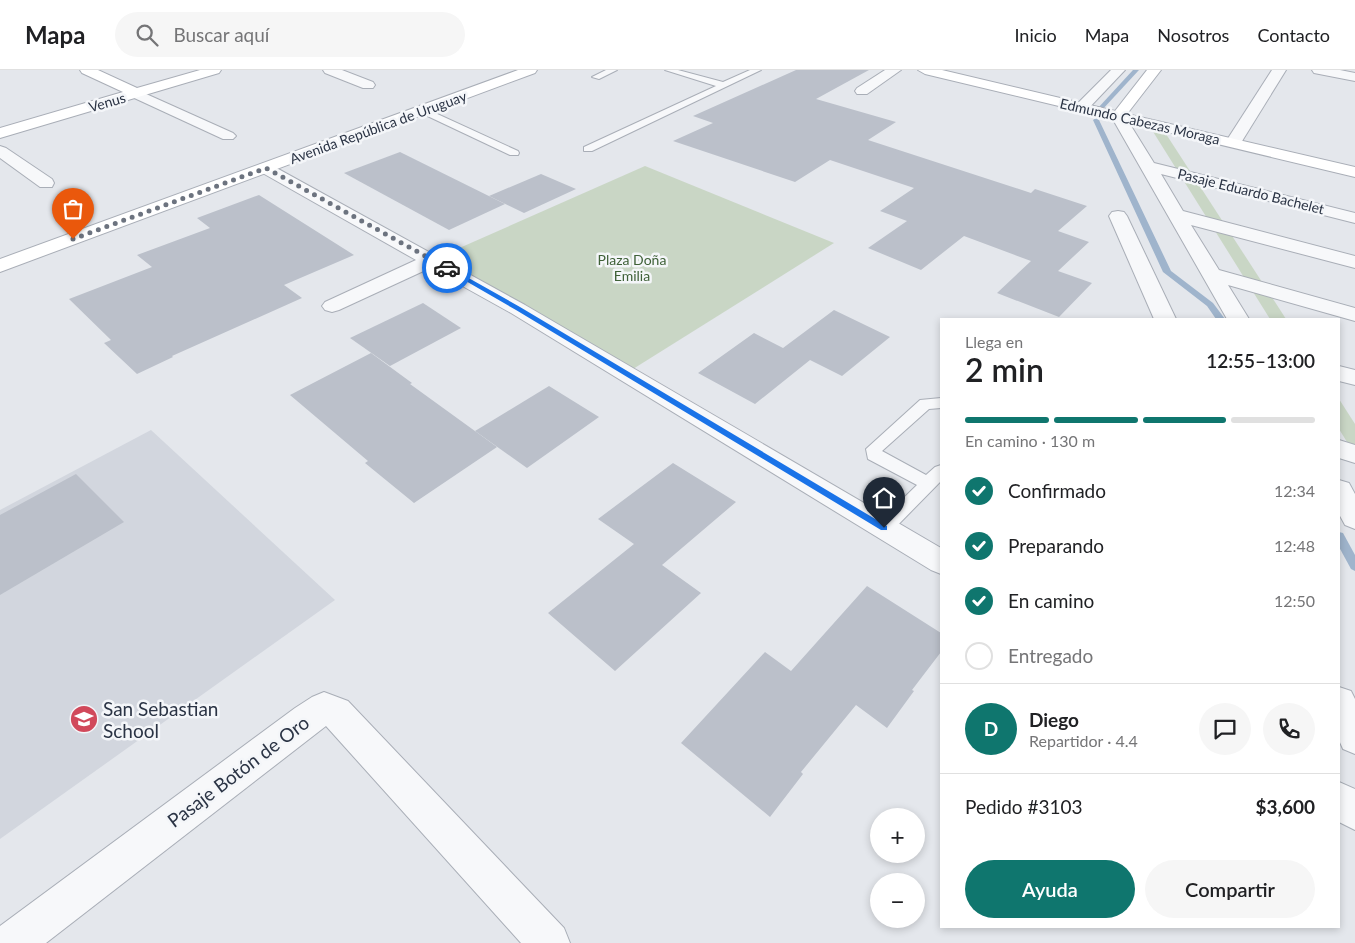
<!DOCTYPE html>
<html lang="es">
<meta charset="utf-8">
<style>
:root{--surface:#fff;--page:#f6f6f6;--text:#202124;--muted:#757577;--line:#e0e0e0;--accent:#0f766e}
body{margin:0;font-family:Lato,sans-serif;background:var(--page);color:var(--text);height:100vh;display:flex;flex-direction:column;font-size:19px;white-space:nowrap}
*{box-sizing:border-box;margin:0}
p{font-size:16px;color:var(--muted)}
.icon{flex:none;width:28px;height:28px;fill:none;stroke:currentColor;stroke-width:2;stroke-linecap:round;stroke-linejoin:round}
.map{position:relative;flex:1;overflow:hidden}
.side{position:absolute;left:940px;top:248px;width:400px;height:610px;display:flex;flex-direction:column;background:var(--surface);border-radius:0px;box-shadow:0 2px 8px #0003}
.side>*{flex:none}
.tools{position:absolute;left:870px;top:738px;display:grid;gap:10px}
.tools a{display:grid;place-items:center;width:55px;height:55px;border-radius:50%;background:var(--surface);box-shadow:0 2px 8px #0003;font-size:25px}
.pin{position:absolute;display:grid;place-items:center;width:42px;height:42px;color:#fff;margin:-51px -21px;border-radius:50% 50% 50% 0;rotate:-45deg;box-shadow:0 0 5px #0007}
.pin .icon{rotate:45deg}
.courier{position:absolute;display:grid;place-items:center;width:50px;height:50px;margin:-25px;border:4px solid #1a73e8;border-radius:50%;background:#fff;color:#222;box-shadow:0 1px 6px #0007}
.overview em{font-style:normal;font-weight:600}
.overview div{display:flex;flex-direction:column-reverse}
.overview{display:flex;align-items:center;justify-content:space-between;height:85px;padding:0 25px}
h1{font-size:32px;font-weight:600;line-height:38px}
.bar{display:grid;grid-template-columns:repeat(4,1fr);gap:8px 5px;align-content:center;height:60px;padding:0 25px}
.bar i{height:6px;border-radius:4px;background:var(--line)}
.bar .active{background:var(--accent)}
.bar p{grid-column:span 4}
.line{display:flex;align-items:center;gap:12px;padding:0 25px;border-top:1px solid var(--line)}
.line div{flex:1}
.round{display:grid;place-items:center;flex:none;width:52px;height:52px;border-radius:26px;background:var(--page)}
ol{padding:0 25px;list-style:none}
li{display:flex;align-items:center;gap:15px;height:55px}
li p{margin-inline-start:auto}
li .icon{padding:5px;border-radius:50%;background:var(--accent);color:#fff;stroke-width:4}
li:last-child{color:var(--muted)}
li i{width:28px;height:28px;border:2px solid var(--line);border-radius:50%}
.action{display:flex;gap:10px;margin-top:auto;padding:10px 25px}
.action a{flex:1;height:58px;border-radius:30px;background:var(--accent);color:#fff;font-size:20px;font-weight:600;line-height:58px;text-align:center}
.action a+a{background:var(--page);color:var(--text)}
header{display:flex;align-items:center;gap:30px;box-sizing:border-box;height:70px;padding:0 25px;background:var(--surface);border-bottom:1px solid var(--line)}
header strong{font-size:24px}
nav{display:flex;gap:28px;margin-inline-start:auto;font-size:18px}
.search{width:350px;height:45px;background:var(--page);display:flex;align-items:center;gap:12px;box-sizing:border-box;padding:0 18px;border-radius:28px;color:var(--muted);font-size:19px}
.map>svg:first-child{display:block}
</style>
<header>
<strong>Mapa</strong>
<div class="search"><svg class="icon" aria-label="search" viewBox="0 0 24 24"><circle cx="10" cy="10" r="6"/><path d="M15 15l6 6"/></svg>Buscar aquí</div>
<nav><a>Inicio</a><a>Mapa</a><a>Nosotros</a><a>Contacto</a></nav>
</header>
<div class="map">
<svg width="1355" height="873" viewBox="0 0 1355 873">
<rect width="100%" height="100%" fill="#e4e7ec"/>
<polygon fill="#d2d6de" points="151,360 335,530 0,769 0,440"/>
<g fill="#c9d6c5">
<polygon points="1152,60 1166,64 1286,249 1270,249"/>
<polygon points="645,96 834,173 633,299 439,187"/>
<polygon points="1339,329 1355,354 1355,385 1339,359"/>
</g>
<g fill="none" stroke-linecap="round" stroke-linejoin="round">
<g fill="#9fb4cc" fill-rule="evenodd">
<polygon points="1133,0 1139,0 1102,40 1098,40 1098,38"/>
<polygon points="1096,48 1099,50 1171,201 1213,233 1225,249 1216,249 1207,236 1163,202 1093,50"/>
<polygon points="1339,462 1343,463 1355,485 1355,501 1351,499 1339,477"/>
</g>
</g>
<g fill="#bbc0ca">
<polygon points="796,0 869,0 816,29 896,52 868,70 1031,123 1035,119 1087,136 1058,161 1089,172 1058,201 1092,213 1059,247 997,223 1031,191 964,166 921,200 868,178 907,151 880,141 914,118 830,90 795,112 673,71 713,53 693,46"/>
<polygon points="400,82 505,134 449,160 344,103"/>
<polygon points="541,104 576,119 524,143 489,126"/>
<polygon points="259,125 354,185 284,215 302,228 172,286 173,287 137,304 104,273 111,270 69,229 152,197 137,185 210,158 197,148"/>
<polygon points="423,233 461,258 390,296 350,268"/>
<polygon points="834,240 890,267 842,306 810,290 755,334 698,303 754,263 783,278"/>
<polygon points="371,283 412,313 410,314 497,377 414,433 365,393 368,391 290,325"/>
<polygon points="549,316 599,347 527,398 475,361"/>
<polygon points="673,393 736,432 662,495 701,523 615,601 548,543 634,474 598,449"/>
<polygon points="76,404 124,452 0,525 0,445"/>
<polygon points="867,516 941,563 941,582 912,620 914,621 887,658 856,635 801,702 803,704 770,747 681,673 765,582 791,601"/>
</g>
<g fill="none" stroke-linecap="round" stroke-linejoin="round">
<defs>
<g id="lane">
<polygon points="606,0 617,0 599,9 592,7"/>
<polygon points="665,0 678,0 723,12 750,0 761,0 592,81 584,81 584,77 716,16"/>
<polygon points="422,37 518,81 519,83 518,85 510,85 419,42 417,40"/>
<polygon points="941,328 941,338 929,339 882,381 926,405 935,397 941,395 941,411 890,463 884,465 878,463 875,458 878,453 917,415 868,389 866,379 920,330"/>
</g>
<g id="street">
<polygon points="323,0 342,0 373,12 375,15 373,18 363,18 325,3"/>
<polygon points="885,0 901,0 867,24 857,24 855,21 857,18"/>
<polygon points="1111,0 1125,0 1087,40 1077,40 1075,37 1077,34"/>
<polygon points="1272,0 1286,0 1239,76 1227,76 1225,73"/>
<polygon points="1312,0 1340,0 1355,3 1355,11 1314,3"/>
<polygon points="135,19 233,63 236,66 233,69 223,69 130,26 128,23 130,20"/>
<polygon points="1118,42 1123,43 1154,93 1355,143 1355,153 1161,104 1183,141 1355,186 1355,198 1191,155 1219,200 1355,238 1355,251 1228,215 1249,249 1227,249 1111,46 1113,43"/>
<polygon points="0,76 6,78 52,109 54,113 52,117 40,117 0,88"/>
<polygon points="265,93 271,95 525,235 941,478 941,504 931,500 511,243 430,198 339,240 332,242 325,240 322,236 325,232 416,190 259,101 257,98 259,95"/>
<polygon points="1118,141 1124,142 1127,146 1176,249 1154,249 1109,146 1112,142"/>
<polygon points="1339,296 1355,300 1355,315 1339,311"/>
<polygon points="1339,370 1355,375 1355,393 1339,388"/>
<polygon points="1339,410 1349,413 1355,424 1355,459 1345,455 1339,444"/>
<polygon points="1339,617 1351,621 1355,629 1355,684 1343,679 1339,670"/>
<polygon points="324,622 348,631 564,858 570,873 521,873 326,656 46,873 0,873 0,856 295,638 312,627"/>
<polygon points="1339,712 1355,719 1355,760 1339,752"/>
</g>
<g id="secondary">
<polygon points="80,0 98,0 137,18 200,0 221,0 219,3 0,68 0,58 123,22 82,3"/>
<polygon points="518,0 537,0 535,3 0,202 0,189"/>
<polygon points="918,0 942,0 1115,41 1147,0 1161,0 1127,44 1355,97 1355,107 925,4"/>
</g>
</defs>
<use href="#lane" stroke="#a9aeb7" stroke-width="2"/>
<use href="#street" stroke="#a9aeb7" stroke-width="2"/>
<use href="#secondary" stroke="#a9aeb7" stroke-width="2"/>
<polyline stroke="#c2c5cb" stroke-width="2" stroke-dasharray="2 2" stroke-linecap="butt" points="68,127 86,138"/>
<use href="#lane" fill="#f7f8fa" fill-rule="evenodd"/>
<use href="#street" fill="#f7f8fa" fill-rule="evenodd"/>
<use href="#secondary" fill="#fff" fill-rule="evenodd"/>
</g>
<polygon fill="#1a73e8" points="445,197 449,197 520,237 887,456 887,460 881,460 516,240 445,199"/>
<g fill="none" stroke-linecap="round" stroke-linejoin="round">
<polyline stroke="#6c737f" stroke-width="5" stroke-dasharray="0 9" points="73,169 266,98 447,198"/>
</g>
<defs>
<symbol id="school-disc" viewBox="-11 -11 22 22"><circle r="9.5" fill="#d1495b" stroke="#f4f6f9"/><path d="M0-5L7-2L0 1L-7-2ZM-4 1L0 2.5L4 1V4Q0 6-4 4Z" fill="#fff"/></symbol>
</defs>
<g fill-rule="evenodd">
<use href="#school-disc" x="68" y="633" width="32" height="32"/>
</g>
<g text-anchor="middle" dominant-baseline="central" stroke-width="5" stroke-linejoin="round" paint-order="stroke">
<g font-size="14" fill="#2b3445" stroke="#f4f6f9">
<text transform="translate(107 32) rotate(-16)">Venus</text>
<text transform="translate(1140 51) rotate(13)">Edmundo Cabezas Moraga</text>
<text transform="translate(378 57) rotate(-20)">Avenida República de Uruguay</text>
<text transform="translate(1251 121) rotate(14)">Pasaje Eduardo Bachelet</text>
</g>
<g font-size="14" fill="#3f6138" stroke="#f4f6f9">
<text x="632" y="189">Plaza Doña<tspan x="632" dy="16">Emilia</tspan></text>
</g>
<g font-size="19" fill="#2b3445" stroke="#f4f6f9" text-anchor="start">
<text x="103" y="638">San Sebastian<tspan x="103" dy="22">School</tspan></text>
</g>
<g font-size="19" fill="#2b3445" stroke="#f4f6f9">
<text transform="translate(238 701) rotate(-37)">Pasaje Botón de Oro</text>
</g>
</g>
</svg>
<div class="tools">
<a>+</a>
<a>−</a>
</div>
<div class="pin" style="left:73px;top:169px;background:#ea580c"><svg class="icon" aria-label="bag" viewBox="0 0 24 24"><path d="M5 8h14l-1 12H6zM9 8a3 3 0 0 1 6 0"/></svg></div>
<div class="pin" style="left:884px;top:458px;background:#1f2937"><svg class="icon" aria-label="home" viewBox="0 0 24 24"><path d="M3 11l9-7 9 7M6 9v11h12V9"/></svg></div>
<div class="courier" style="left:447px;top:198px"><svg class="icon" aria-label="car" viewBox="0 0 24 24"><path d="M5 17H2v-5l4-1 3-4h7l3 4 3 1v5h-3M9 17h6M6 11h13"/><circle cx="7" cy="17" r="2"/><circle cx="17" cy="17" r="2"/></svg></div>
<section class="side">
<div class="overview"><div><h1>2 min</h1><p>Llega en</p></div><em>12:55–13:00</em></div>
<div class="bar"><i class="active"></i><i class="active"></i><i class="active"></i><i></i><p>En camino · 130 m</p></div>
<ol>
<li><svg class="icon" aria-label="check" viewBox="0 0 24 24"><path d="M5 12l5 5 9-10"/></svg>Confirmado<p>12:34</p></li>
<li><svg class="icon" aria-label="check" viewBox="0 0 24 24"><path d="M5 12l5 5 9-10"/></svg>Preparando<p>12:48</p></li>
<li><svg class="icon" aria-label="check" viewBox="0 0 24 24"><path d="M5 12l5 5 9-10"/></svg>En camino<p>12:50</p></li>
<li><i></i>Entregado</li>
</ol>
<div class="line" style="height:90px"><b class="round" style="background:var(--accent);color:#fff">D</b><div><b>Diego</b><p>Repartidor · 4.4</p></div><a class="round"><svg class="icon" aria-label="chat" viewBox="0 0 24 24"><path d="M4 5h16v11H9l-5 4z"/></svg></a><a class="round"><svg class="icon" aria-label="phone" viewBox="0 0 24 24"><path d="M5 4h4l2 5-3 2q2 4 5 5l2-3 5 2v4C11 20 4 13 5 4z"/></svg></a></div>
<div class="line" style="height:65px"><div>Pedido #3103</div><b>$3,600</b></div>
<div class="action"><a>Ayuda</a><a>Compartir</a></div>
</section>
</div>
